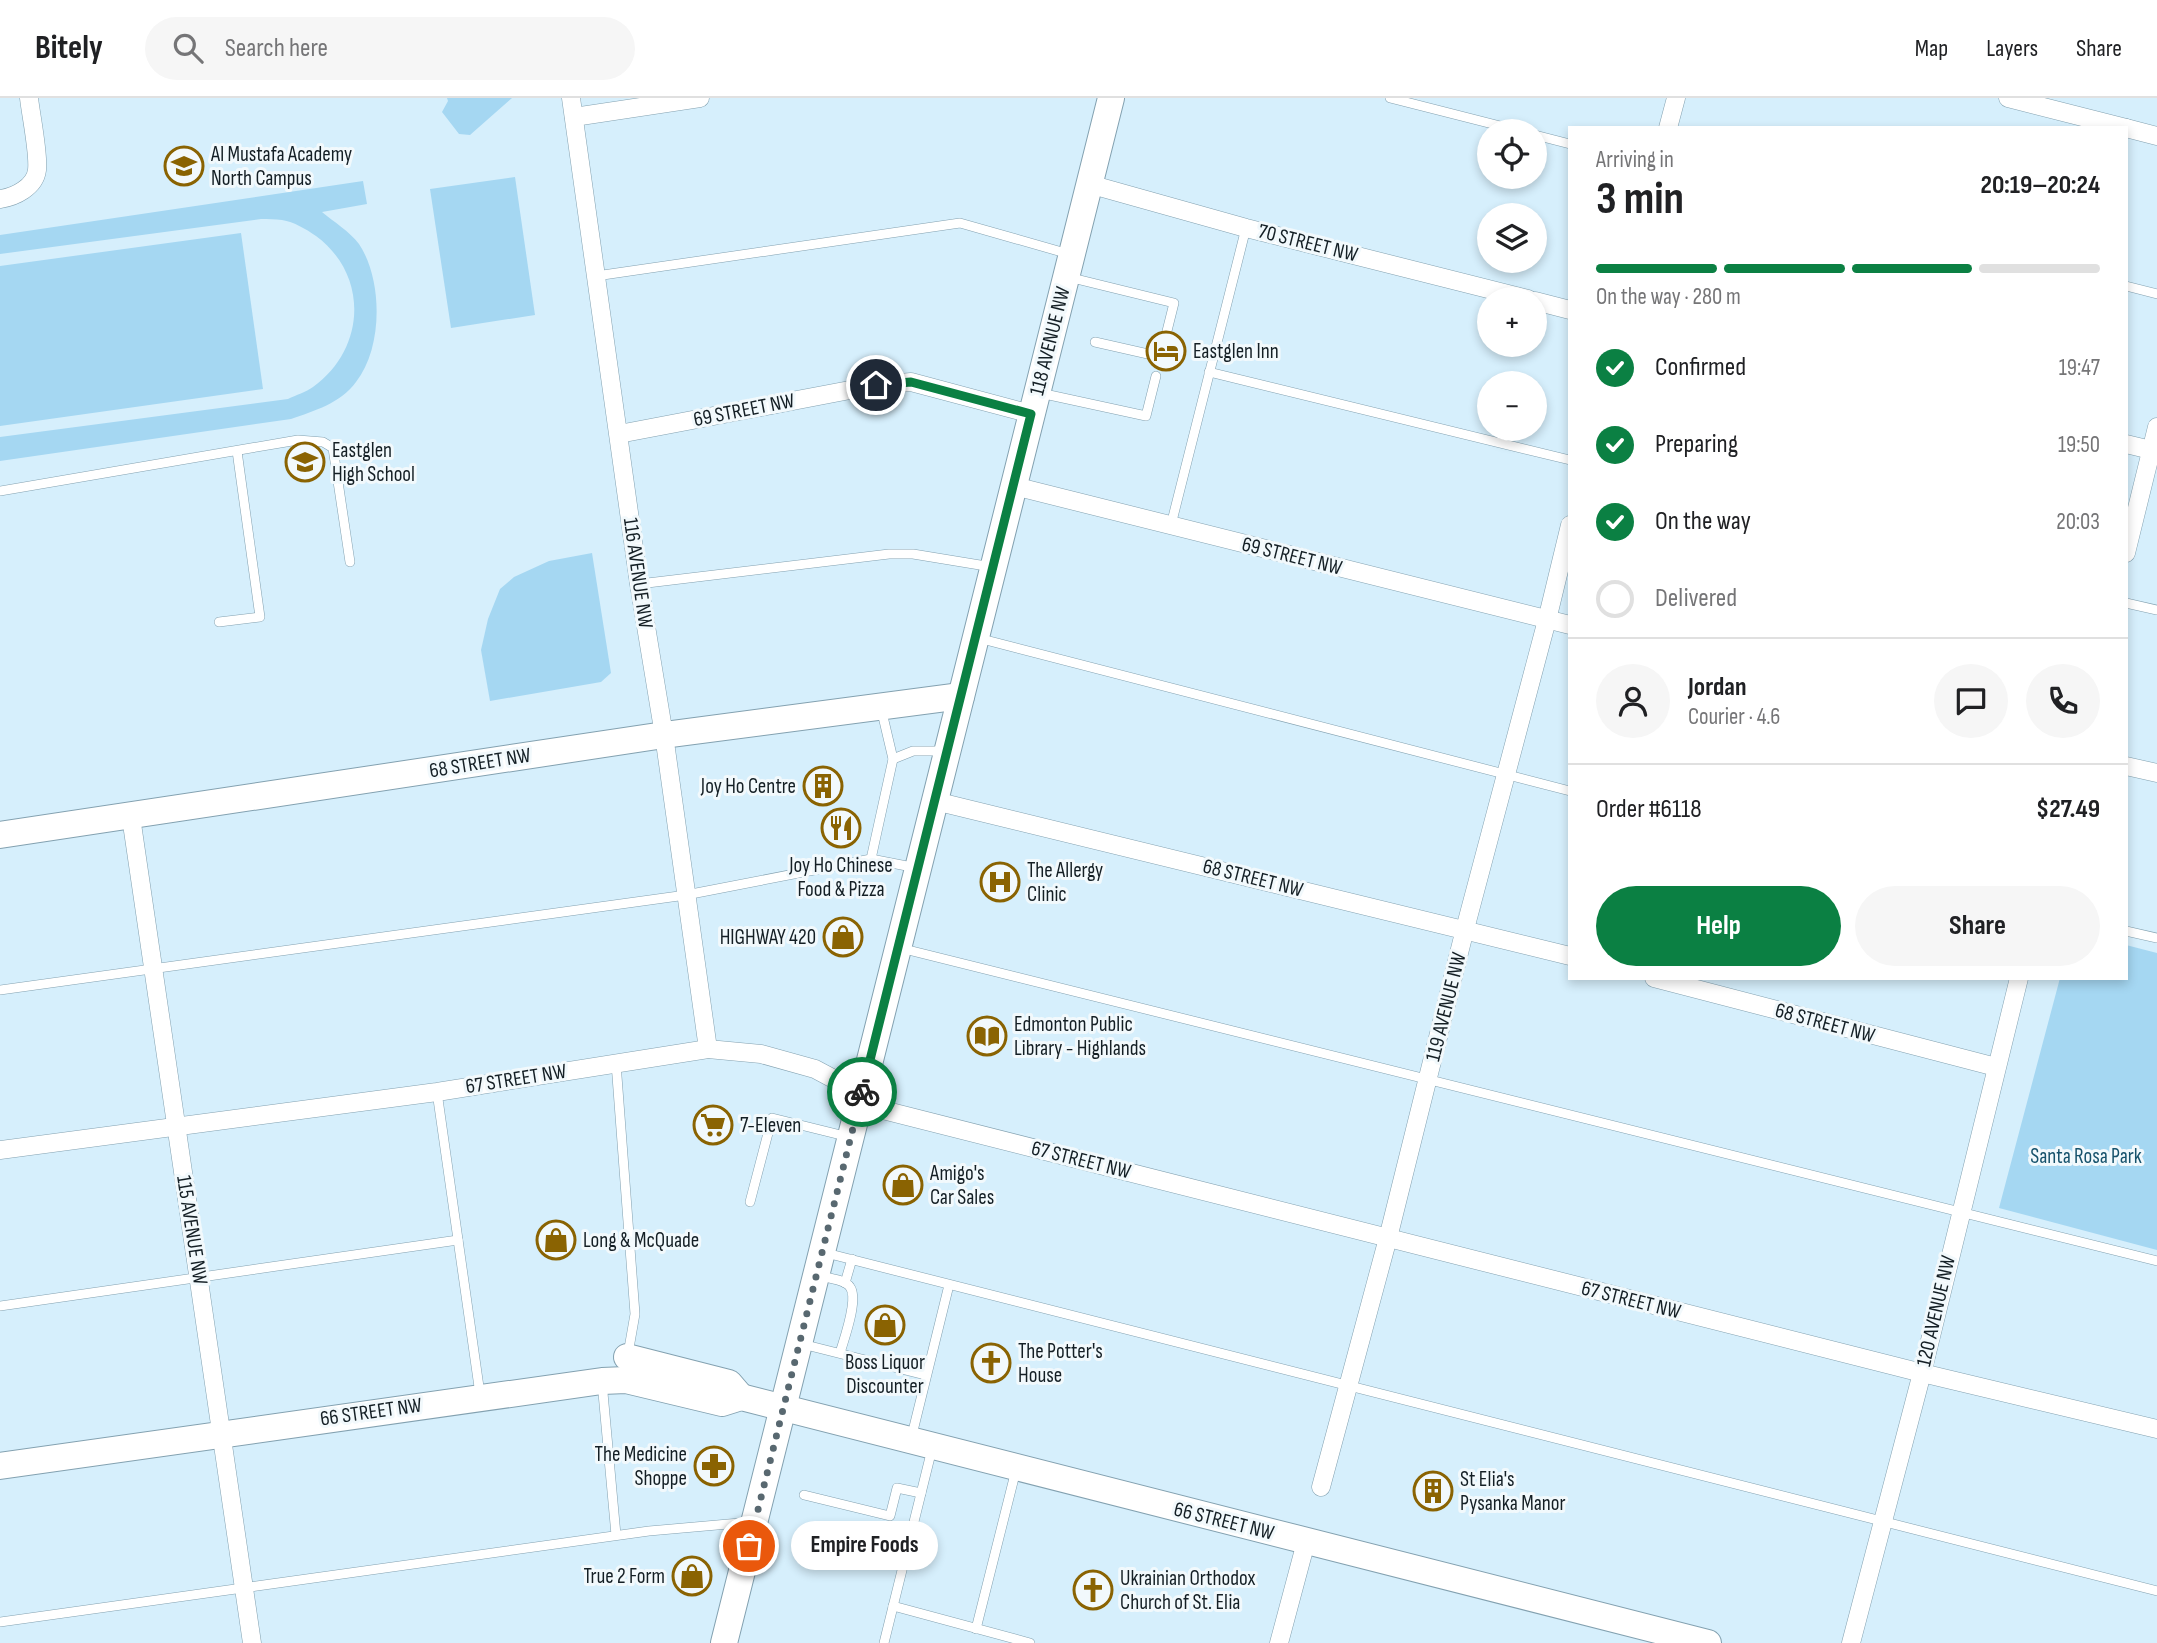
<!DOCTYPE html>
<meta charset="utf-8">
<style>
:root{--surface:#fff;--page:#f6f6f6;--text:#202124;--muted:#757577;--line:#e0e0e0;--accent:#0b8043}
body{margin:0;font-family:"Sofia Sans Condensed",sans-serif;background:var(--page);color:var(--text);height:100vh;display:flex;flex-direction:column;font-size:26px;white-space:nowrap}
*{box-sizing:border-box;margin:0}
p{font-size:23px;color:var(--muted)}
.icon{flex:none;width:38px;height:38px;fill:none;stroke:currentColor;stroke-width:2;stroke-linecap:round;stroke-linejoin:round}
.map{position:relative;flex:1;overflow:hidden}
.details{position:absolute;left:1568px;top:28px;width:560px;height:854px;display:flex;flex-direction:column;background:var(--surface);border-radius:0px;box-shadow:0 4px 10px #0003}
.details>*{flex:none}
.controls{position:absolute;left:1477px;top:21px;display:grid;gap:14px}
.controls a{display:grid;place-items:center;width:70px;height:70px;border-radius:50%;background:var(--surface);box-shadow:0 4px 10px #0003;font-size:35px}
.pin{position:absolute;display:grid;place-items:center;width:60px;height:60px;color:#fff;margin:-30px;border:4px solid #fff;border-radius:50%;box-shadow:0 2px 7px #0007}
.courier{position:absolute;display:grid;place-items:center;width:70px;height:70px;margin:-35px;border:5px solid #0b8043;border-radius:50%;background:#fff;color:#222;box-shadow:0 2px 9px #0007}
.bubble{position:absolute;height:49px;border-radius:24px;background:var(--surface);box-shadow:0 4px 10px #0003;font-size:23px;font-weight:700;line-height:49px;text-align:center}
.head em{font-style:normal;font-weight:700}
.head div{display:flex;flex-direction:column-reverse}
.head{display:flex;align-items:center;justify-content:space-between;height:119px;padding:0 28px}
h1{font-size:46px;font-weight:700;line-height:52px}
.bar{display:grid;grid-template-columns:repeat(4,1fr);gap:10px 7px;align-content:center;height:84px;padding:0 28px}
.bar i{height:9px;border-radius:5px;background:var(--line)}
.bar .current{background:var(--accent)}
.bar p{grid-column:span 4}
.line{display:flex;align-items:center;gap:18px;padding:0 28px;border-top:2px solid var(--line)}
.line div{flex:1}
.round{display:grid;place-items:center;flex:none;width:74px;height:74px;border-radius:37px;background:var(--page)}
ol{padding:0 28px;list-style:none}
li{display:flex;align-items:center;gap:21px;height:77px}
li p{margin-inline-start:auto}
li .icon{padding:7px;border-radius:50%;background:var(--accent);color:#fff;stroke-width:4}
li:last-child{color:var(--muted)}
li i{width:38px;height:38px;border:4px solid var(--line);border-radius:50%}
.button{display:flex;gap:14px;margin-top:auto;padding:14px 28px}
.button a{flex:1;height:80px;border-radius:42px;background:var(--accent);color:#fff;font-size:28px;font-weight:700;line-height:80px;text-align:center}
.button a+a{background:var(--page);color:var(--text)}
header{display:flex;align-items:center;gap:42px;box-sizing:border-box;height:98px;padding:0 35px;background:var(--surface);border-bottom:2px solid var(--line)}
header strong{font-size:33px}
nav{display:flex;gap:38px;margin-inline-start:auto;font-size:24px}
.search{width:490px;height:63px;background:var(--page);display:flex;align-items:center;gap:18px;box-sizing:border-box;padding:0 24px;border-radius:38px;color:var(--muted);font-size:26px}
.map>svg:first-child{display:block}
</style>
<header>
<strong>Bitely</strong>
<div class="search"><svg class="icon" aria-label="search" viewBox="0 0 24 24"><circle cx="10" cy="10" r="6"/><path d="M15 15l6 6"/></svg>Search here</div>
<nav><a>Map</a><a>Layers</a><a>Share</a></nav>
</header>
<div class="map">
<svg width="2157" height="1545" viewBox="0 0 2157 1545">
<rect width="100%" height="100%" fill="#d6effc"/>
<g fill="#a5d7f2">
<polygon points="447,0 512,0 470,37 459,36 442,14 448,3"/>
<polygon points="515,79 535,217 451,230 430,91"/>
<path d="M363,83L367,106L322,114C334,124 349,133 359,146C383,182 383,250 356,284C341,305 314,313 291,321L0,363V339L288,301C296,297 306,294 313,289C366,251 369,177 316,138C306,131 294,124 282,122C275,121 268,121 261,121L0,156V137Z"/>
<polygon points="241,135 263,291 0,328 0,168"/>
<polygon points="592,455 611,575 601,584 490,603 481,552 488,521 500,491 514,479 549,463"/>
<polygon points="2126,847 2157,855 2157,1152 1999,1110 2060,880 2126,880"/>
</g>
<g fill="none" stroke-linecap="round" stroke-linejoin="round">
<defs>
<g id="lane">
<polyline points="1390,0 1520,33"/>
<polyline points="1535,37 1570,46"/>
<polyline points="596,178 960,125 1069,156"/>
<polyline points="1068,179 1174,205 1165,241"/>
<polyline points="2126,188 2157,196"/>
<polyline points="1095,244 1148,256"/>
<polyline points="1209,274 1570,362"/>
<polyline points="1040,295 1146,318 1156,278"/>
<polyline points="0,393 298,342 323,344 333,350 350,464"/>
<polyline points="1171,427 1246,130"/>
<polyline points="639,486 889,456 913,456 992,469"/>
<polyline points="2126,505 2157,512"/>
<polyline points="219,524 260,519 237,353"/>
<polyline points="978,540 1570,693"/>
<polyline points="893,661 913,653 946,653"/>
<polyline points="871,761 893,661 881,610"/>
<polyline points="2126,833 2157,840"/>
<polyline points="900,850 2157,1163"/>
<polyline points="0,892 686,797 871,761 917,770"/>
<polyline points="616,965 635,1216 628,1256"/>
<polyline points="437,994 480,1296"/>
<polyline points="750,1104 772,1020 849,1039"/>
<polyline points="826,1155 2157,1493"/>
<path d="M818,1178C827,1180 845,1181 850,1189C859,1201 844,1241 840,1255"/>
<polyline points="845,1185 852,1161"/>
<polyline points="0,1208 458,1142"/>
<polyline points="802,1246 925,1277"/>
<polyline points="602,1284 616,1437"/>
<polyline points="911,1341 949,1187"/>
<polyline points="804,1397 890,1418 897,1390 921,1395"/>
<polyline points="893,1508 1030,1545"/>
<polyline points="0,1524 649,1433 751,1424"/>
<polyline points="976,1531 1016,1372"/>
<polyline points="884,1545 932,1351"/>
</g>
<g id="street">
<polyline points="571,0 639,486 664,637 708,951"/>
<polyline points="2008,0 2126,30"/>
<polyline points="574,19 700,0"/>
<polyline points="1668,30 1676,0"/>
<polyline points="2126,30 2157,38"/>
<polyline points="1089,86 1246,130 1528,201"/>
<path d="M0,101C15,99 35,89 37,72C39,56 31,18 29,0"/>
<polyline points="1535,203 1570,212"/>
<polyline points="619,336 876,287 911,284 1031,316"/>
<polyline points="2126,346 2151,352"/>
<polyline points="1014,388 1570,527"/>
<polyline points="2126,455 2157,329"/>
<polyline points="2126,668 2157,675"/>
<polyline points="935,703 1570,858"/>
<polyline points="131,719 252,1545"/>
<polyline points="1654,880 1996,969"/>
<polyline points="0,1052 437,994 708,951 761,956 815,971 862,996 883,1012 1922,1275 2157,1331"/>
<polyline points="1321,1389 1388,1140 1465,831 1547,522 1570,427"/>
<polyline points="1279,1545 1306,1444"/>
<polyline points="1851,1545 1922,1275 2019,880"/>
</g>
<g id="secondary">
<polyline points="0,737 664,637 961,598"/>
<polyline points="627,1259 729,1285 741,1299"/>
<polyline points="0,1368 602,1283 626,1282 722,1305 741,1299 1708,1545"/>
<polyline points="724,1545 1111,0"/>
</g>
</defs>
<use href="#lane" stroke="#83a1b0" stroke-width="10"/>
<use href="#street" stroke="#83a1b0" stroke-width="19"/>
<use href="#secondary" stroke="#83a1b0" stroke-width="28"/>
<use href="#lane" stroke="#fff" stroke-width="9"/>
<use href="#street" stroke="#fff" stroke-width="18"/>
<use href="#secondary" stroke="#fff" stroke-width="26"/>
</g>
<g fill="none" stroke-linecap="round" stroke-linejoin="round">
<polyline stroke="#586870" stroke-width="7" stroke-dasharray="0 12.6" points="749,1448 862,994"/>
<polyline stroke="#0b8043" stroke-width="9" points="862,994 1031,316 911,284 876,287"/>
</g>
<defs>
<symbol id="school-ring" viewBox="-11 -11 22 22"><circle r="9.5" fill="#f2f9fc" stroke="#8a6302" stroke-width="1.5"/><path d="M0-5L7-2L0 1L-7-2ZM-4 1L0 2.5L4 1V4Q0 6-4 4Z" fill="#8a6302"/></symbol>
<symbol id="hotel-ring" viewBox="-11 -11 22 22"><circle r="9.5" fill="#f2f9fc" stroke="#8a6302" stroke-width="1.5"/><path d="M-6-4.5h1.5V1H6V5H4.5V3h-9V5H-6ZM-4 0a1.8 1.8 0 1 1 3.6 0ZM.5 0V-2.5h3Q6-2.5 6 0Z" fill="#8a6302"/></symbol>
<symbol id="building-ring" viewBox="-11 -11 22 22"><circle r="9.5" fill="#f2f9fc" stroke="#8a6302" stroke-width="1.5"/><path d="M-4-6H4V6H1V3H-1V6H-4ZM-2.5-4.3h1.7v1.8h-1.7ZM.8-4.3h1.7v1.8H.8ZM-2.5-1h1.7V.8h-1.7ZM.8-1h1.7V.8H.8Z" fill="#8a6302"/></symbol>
<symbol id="restaurant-ring" viewBox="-11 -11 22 22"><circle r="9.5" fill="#f2f9fc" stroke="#8a6302" stroke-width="1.5"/><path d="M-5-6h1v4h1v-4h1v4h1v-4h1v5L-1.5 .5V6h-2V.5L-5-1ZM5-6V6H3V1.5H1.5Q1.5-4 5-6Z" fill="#8a6302"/></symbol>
<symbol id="hospital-ring" viewBox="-11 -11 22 22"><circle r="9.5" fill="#f2f9fc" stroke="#8a6302" stroke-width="1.5"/><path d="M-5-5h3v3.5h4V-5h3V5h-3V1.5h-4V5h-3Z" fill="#8a6302"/></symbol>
<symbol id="shop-ring" viewBox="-11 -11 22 22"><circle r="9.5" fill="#f2f9fc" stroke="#8a6302" stroke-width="1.5"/><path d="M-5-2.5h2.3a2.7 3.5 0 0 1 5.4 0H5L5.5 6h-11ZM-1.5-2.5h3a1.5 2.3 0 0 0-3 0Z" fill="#8a6302"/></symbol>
<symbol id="library-ring" viewBox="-11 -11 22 22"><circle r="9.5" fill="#f2f9fc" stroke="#8a6302" stroke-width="1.5"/><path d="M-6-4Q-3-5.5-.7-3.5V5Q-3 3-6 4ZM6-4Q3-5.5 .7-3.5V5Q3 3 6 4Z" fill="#8a6302"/></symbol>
<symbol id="supermarket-ring" viewBox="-11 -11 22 22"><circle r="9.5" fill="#f2f9fc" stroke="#8a6302" stroke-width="1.5"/><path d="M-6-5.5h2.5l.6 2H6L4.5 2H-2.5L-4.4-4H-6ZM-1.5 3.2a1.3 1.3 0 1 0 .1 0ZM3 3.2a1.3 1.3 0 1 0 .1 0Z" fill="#8a6302"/></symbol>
<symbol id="church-ring" viewBox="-11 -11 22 22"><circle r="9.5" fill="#f2f9fc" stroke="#8a6302" stroke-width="1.5"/><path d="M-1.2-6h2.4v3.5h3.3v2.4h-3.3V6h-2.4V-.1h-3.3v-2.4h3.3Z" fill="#8a6302"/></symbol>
<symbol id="pharmacy-ring" viewBox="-11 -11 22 22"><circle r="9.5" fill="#f2f9fc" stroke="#8a6302" stroke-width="1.5"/><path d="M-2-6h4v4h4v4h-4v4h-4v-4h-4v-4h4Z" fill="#8a6302"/></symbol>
</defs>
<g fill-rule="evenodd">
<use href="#school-ring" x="162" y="46" width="44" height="44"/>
<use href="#hotel-ring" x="1144" y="231" width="44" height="44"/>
<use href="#school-ring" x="283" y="342" width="44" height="44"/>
<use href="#building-ring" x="801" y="666" width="44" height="44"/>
<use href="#restaurant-ring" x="819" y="708" width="44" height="44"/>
<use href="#hospital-ring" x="978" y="762" width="44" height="44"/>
<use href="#shop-ring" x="821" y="817" width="44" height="44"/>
<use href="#library-ring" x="965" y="916" width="44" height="44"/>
<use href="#supermarket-ring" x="691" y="1005" width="44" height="44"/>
<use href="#shop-ring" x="881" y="1065" width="44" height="44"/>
<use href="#shop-ring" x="534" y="1120" width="44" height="44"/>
<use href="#shop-ring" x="863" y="1205" width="44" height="44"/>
<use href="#church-ring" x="969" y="1243" width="44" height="44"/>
<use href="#pharmacy-ring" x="692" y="1346" width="44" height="44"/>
<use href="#building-ring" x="1411" y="1371" width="44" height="44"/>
<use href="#shop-ring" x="670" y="1456" width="44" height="44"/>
<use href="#church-ring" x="1071" y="1470" width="44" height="44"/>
</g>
<g text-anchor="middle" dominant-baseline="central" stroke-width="6" stroke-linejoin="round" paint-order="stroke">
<g font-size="21" fill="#141f25" stroke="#f2f9fc" text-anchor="start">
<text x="211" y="56">Al Mustafa Academy<tspan x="211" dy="24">North Campus</tspan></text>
<text x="1193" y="253">Eastglen Inn</text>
<text x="332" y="352">Eastglen<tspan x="332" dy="24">High School</tspan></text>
<text x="796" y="688" text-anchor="end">Joy Ho Centre</text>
<text x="841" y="767" text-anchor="middle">Joy Ho Chinese<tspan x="841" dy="24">Food &amp; Pizza</tspan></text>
<text x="1027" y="772">The Allergy<tspan x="1027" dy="24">Clinic</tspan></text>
<text x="816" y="839" text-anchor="end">HIGHWAY 420</text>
<text x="1014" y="926">Edmonton Public<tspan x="1014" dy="24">Library - Highlands</tspan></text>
<text x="740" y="1027">7-Eleven</text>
<text x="930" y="1075">Amigo's<tspan x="930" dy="24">Car Sales</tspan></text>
<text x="583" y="1142">Long &amp; McQuade</text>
<text x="1018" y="1253">The Potter's<tspan x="1018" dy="24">House</tspan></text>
<text x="885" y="1264" text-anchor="middle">Boss Liquor<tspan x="885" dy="24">Discounter</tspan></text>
<text x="687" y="1356" text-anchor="end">The Medicine<tspan x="687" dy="24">Shoppe</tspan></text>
<text x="1460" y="1381">St Elia's<tspan x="1460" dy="24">Pysanka Manor</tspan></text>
<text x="665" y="1478" text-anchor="end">True 2 Form</text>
<text x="1120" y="1480">Ukrainian Orthodox<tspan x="1120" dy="24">Church of St. Elia</tspan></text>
</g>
<g font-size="21" fill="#141f25" stroke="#f2f9fc">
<text transform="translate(1308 145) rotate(14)">70 STREET NW</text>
<text transform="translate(1050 243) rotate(-76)">118 AVENUE NW</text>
<text transform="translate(744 312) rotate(-11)">69 STREET NW</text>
<text transform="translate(1292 458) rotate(14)">69 STREET NW</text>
<text transform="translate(638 475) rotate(82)">116 AVENUE NW</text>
<text transform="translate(480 665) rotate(-9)">68 STREET NW</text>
<text transform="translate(1253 780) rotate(14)">68 STREET NW</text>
<text transform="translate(1446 909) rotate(-76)">119 AVENUE NW</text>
<text transform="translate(1825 925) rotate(15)">68 STREET NW</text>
<text transform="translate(516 981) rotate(-9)">67 STREET NW</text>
<text transform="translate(1081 1062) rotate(14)">67 STREET NW</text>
<text transform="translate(192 1132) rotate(81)">115 AVENUE NW</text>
<text transform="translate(1631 1202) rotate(14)">67 STREET NW</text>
<text transform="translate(1936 1213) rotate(-77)">120 AVENUE NW</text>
<text transform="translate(371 1314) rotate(-8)">66 STREET NW</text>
<text transform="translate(1224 1423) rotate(14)">66 STREET NW</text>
</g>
<g font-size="21" fill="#16526c" stroke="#f2f9fc">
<text x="2086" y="1058">Santa Rosa Park</text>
</g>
</g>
</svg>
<div class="controls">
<a><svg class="icon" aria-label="locate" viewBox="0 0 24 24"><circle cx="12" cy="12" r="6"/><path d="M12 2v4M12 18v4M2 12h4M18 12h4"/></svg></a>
<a><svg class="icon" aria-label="layers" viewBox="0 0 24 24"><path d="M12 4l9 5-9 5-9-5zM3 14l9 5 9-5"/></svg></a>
<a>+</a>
<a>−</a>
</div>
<div class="pin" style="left:749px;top:1448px;background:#ea580c"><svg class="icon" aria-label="bag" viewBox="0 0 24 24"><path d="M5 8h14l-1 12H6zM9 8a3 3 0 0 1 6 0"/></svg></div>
<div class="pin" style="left:876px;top:287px;background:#1f2937"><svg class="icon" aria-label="home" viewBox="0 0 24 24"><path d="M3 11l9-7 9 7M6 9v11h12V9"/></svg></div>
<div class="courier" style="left:862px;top:994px"><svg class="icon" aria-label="bike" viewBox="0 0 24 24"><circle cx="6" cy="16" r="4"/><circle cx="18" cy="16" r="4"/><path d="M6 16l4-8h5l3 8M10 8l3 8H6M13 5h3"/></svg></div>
<div class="bubble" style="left:791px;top:1423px;width:147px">Empire Foods</div>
<section class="details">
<div class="head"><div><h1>3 min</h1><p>Arriving in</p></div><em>20:19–20:24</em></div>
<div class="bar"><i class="current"></i><i class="current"></i><i class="current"></i><i></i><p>On the way · 280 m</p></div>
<ol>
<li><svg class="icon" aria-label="check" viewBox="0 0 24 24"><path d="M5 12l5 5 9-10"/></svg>Confirmed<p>19:47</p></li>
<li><svg class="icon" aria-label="check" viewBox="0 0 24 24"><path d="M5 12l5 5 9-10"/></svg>Preparing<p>19:50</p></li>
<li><svg class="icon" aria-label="check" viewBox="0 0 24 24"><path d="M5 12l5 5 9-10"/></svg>On the way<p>20:03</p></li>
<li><i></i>Delivered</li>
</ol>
<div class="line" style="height:126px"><a class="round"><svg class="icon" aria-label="person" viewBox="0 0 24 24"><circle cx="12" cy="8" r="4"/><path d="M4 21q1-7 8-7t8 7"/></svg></a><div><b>Jordan</b><p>Courier · 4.6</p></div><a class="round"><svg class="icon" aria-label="chat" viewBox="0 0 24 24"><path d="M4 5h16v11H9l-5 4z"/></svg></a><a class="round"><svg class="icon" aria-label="phone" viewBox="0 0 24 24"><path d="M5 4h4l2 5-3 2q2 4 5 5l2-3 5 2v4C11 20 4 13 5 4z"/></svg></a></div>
<div class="line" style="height:91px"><div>Order #6118</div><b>$27.49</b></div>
<div class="button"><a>Help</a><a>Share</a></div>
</section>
</div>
